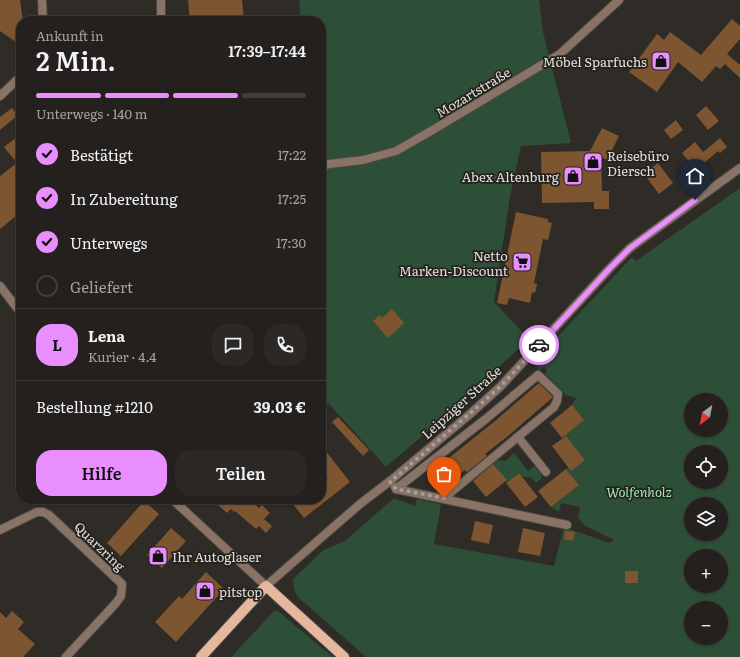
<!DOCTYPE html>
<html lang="de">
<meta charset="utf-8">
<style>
:root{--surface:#23201d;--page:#2b2826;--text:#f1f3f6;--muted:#a3a3a4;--line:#403e3b;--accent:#e88eff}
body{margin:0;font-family:Literata,serif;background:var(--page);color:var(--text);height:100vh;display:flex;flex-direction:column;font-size:15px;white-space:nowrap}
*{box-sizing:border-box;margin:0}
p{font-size:13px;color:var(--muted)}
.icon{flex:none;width:22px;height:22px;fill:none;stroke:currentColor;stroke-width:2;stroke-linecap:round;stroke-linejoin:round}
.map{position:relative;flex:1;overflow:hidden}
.side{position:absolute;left:16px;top:16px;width:310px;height:488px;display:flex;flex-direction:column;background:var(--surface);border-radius:16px;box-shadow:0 1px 3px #0004,0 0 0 1px var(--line)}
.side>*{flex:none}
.needle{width:26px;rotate:212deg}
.buttons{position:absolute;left:684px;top:393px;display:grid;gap:8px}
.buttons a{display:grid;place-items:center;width:44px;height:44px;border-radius:50%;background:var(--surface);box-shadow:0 1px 3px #0004,0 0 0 1px var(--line);font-size:20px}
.pin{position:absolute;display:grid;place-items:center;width:34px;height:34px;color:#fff;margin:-41px -17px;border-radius:50% 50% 50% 0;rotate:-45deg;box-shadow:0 0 4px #0007}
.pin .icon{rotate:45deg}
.courier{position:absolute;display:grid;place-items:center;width:40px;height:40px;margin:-20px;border:3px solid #e88eff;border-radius:50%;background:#fff;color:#222;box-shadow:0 1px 5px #0007}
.head em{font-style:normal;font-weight:600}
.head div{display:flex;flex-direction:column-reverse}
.head{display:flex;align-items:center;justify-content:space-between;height:68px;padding:0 20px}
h1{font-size:26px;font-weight:600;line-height:30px}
.bar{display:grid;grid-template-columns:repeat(4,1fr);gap:6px 4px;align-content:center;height:48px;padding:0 20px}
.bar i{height:5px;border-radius:3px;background:var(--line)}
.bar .selected{background:var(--accent)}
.bar p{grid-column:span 4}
.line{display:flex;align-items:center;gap:10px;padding:0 20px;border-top:1px solid var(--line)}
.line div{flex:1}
.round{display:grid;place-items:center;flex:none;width:42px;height:42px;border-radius:16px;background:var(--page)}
ol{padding:0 20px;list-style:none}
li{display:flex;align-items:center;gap:12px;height:44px}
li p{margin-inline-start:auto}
li .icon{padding:4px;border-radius:50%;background:var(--accent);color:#111;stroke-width:4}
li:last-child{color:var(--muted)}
li i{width:22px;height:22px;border:2px solid var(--line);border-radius:50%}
.action{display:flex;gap:8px;margin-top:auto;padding:8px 20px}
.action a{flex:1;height:46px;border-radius:16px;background:var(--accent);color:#111;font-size:16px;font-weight:600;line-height:46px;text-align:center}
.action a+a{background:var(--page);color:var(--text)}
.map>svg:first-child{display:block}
</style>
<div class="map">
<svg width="740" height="657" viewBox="0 0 740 657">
<rect width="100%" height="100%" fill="#2f2b27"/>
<g fill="#2e4f37" fill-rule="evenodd">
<polygon points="299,0 539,0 543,32 571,143 521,146 510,197 494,302 529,339 458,405 386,467 321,395 321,173 324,171 321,167 321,21 301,21"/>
<path d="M740,188V657H366L299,598L294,590L293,579L318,555L324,550L345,541L394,498L415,506L417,499L439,504L441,505L434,544L554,566L564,527L609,543L614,540L584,525L578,517L580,507L561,503L559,512L551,507L579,485L566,469L568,467L585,460L565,435L572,405L576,398L566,395L545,374L547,370L544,367L539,370L533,363L632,257L636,261ZM691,400H721V430H691ZM691,452H721V482H691ZM691,504H721V534H691ZM691,556H721V586H691ZM691,608H721V638H691Z"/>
<polygon points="514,453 528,471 534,466 541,474 541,479 536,483 531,477 523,477 519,473 507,482 495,466 489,471 489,467 498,460 506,461"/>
<polygon points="275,610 279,612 333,657 231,657"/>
</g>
<g fill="#7e5531">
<polygon points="0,0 20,0 23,21 21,21 21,35 16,42 0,31"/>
<polygon points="188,0 242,0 244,21 190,21"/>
<polygon points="732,19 740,26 740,39 727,54 740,65 740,78 725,64 720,69 716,66 702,82 678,62 657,92 629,72 657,34 664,40 670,32 701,55"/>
<polygon points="706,106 719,121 708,130 696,115"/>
<polygon points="12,108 18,115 0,130 0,117"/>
<polygon points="676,120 683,130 671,139 664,130"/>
<polygon points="602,128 619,136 607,160 601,157 602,191 609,191 609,209 594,209 594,202 542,203 541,152 590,151"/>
<polygon points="21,134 21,212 0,229 0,176 17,163 4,147"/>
<polygon points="720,138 727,147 720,153 718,151 696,170 682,153 695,142 703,152"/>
<polygon points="658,163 673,183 659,194 644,174"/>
<polygon points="516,212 548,219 548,222 552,223 548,240 543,239 534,283 537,284 535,293 532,292 530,303 509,298 507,305 497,303"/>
<polygon points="392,309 404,323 388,338 373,321 380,315 382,318"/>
<polygon points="539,383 552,396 552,398 508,436 485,454 487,456 467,472 465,470 442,488 430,473 495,421"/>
<polygon points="572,405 584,420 562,438 550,423"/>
<polygon points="338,417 369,450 363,456 332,422"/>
<polygon points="566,436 585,460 571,471 552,446"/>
<polygon points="321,445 350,482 304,518 289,499 321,499 321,484 328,478 321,470"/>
<polygon points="493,464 507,480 486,497 473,481"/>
<polygon points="566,469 579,485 551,507 538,491"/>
<polygon points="519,473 538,497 525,507 506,483"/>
<polygon points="221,499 249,499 259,508 262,505 270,513 264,519 272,526 266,533 259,526 256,529 235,511 234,512 231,509 227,513 217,504"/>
<polygon points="144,501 159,514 121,556 107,543"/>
<polygon points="475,521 493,525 489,544 471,540"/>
<polygon points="171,528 186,541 162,568 147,555"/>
<polygon points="523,528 545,533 540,556 518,552"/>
<polygon points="565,531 575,532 573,541 564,539"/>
<rect x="625" y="571" width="13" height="12"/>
<polygon points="206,572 224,589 176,642 155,622 179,596 182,599"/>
<polygon points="12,611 24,622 18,629 35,644 23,657 0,657 0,612 6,618"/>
</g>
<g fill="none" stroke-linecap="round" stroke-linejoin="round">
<defs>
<g id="minor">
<polyline points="42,0 43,21"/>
<polyline points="161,0 161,21"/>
<polyline points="0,96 21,76"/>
<polyline points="321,167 329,164 363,160 396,151 431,131 560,54 619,0"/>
<polyline points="518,437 546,472"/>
<polyline points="395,487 396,489 567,525"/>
<polyline points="396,489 487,418 538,375 558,394 557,401 554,407 444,498"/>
<polyline points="0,530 37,512 43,512 49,515 122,584 121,596 116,603 66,657"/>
</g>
<g id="tertiary">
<polyline points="0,286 21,313"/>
<polyline points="172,499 266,586 330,530 360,504 390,481 469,415 501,386 610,268 630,248 740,168"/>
</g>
<polyline id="primary" points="201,657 266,586 344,657"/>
</defs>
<use href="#minor" stroke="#4b4844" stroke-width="10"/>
<use href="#tertiary" stroke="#4b4844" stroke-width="10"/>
<use href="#primary" stroke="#4b4844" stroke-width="12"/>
<use href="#minor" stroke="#897266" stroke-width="8"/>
<use href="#tertiary" stroke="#897266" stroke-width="8"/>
<use href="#primary" stroke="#e6b79f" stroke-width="10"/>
</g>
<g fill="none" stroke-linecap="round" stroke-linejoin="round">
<polyline stroke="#a3a09d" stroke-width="4" stroke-dasharray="0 7.2" points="444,498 396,489 390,482 468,415 501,386 539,345"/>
<polyline stroke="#e88eff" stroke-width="5" points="539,345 610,268 630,248 695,200"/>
</g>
<defs>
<symbol id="shop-square" viewBox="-11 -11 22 22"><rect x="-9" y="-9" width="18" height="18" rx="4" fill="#e88eff" stroke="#25221e"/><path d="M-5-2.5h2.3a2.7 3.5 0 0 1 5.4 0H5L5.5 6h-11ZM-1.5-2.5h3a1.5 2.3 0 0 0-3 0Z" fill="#111"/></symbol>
<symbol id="supermarket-square" viewBox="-11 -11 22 22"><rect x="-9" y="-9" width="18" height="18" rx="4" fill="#e88eff" stroke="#25221e"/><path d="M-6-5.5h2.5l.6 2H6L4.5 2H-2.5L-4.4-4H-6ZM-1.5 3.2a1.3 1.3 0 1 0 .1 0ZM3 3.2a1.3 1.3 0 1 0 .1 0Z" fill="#111"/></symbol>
</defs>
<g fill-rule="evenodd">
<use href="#shop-square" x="650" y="50" width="22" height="22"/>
<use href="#shop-square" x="582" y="151" width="22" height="22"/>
<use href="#shop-square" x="562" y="165" width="22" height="22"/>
<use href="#supermarket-square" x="511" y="251" width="22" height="22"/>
<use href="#shop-square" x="147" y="545" width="22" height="22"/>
<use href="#shop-square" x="194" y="580" width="22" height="22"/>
</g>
<g text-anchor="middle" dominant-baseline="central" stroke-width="3.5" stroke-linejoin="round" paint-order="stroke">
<g font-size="13" fill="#e1dfdc" stroke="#25221e" text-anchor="end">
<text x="647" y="61">Möbel Sparfuchs</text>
<text x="607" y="155" text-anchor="start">Reisebüro<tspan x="607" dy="15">Diersch</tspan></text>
<text x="559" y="176">Abex Altenburg</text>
<text x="508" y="255">Netto<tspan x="508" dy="15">Marken-Discount</tspan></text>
<text x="172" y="556" text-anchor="start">Ihr Autoglaser</text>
<text x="219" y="591" text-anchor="start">pitstop</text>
</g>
<g font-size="13" fill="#e1dfdc" stroke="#25221e">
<text transform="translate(473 92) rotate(-31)">Mozartstraße</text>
<text transform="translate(461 402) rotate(-42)">Leipziger Straße</text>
<text transform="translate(100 546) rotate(44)">Quarzring</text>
</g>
<g font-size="13" font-style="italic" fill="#9ee8b1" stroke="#25221e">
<text x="639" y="491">Wolfenholz</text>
</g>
</g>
</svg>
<div class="buttons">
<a><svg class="needle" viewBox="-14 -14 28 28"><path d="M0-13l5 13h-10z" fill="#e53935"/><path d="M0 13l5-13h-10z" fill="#a3a3a4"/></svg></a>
<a><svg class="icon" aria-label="locate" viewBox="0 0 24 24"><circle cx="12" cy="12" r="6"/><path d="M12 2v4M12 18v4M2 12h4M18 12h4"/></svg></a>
<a><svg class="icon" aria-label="layers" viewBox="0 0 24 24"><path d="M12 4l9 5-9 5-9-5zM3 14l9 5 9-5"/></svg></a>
<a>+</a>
<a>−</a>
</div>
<div class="pin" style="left:444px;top:498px;background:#ea580c"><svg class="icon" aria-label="bag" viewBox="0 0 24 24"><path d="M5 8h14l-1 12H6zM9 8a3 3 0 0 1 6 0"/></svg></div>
<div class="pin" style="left:695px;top:200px;background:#1f2937"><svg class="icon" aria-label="home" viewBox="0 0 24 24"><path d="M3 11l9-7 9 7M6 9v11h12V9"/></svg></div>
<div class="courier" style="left:539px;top:345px"><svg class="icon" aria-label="car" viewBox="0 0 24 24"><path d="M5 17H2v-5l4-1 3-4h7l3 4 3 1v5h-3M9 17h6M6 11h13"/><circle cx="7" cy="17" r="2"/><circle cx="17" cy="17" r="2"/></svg></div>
<section class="side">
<div class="head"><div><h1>2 Min.</h1><p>Ankunft in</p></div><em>17:39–17:44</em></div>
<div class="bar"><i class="selected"></i><i class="selected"></i><i class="selected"></i><i></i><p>Unterwegs · 140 m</p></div>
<ol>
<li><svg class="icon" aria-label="check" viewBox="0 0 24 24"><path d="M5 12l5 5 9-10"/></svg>Bestätigt<p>17:22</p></li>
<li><svg class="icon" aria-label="check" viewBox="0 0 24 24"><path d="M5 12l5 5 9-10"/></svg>In Zubereitung<p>17:25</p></li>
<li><svg class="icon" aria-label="check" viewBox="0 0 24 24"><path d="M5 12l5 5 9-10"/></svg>Unterwegs<p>17:30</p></li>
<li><i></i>Geliefert</li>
</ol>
<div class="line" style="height:72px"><b class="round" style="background:var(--accent);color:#111">L</b><div><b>Lena</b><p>Kurier · 4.4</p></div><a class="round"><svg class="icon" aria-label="chat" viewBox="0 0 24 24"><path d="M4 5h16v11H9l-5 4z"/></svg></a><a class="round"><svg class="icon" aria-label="phone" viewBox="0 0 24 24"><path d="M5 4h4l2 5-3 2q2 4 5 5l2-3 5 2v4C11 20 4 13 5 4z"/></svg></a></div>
<div class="line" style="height:52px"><div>Bestellung #1210</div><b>39.03 €</b></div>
<div class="action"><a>Hilfe</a><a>Teilen</a></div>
</section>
</div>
